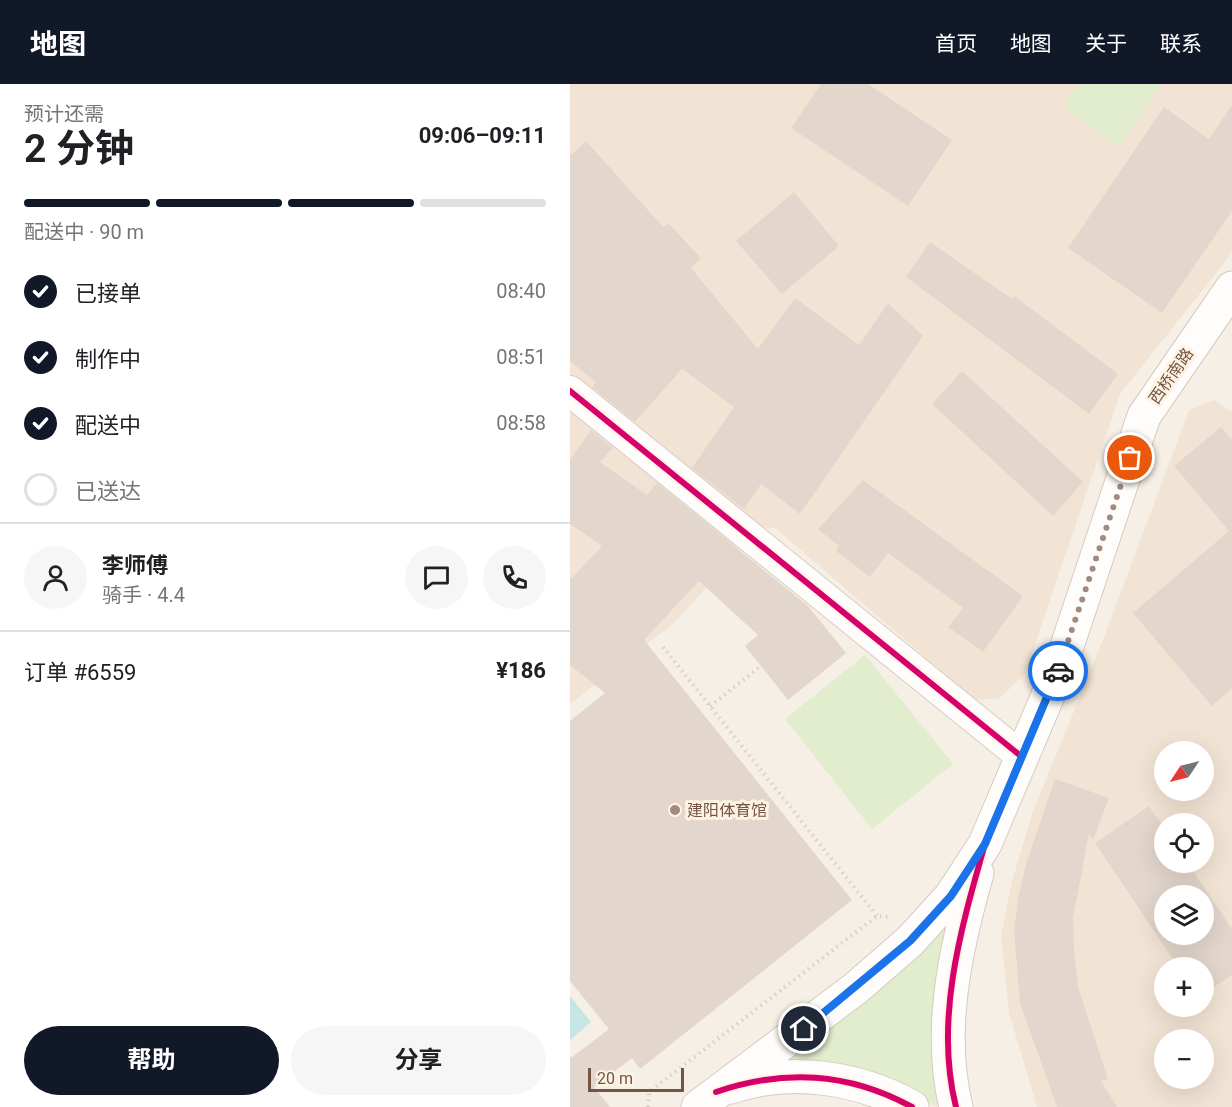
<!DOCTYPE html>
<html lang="zh">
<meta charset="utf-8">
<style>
:root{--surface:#fff;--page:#f6f6f6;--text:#202124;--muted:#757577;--line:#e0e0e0;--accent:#111827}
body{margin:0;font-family:Roboto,"Noto Sans SC",sans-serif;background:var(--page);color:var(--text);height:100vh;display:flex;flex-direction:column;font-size:22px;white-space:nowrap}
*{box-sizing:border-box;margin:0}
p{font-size:20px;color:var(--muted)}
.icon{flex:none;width:33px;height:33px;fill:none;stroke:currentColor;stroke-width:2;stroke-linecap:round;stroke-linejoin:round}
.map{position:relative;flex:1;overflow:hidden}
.details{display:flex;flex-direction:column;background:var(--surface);width:570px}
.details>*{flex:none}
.needle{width:39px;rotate:235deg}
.tools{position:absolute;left:584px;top:657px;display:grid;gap:12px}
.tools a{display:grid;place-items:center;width:60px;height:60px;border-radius:50%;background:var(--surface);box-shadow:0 6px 24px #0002;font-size:30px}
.scale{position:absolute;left:18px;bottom:15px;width:96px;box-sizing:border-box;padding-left:6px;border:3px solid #745445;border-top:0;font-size:16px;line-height:21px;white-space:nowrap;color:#745445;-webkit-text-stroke:4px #fff4e4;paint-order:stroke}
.pin{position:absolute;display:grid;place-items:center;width:51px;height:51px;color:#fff;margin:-26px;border:3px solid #fff;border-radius:50%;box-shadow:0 2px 6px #0007}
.courier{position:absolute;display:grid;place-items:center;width:60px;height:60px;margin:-30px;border:4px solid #1a73e8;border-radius:50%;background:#fff;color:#222;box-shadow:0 2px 8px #0007}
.overview em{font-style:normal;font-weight:700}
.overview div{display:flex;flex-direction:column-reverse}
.overview{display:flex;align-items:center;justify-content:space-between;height:102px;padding:0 24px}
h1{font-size:39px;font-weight:700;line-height:45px}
.bar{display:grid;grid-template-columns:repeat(4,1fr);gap:9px 6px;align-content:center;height:72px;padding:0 24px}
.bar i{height:8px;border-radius:4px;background:var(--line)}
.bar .on{background:var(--accent)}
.bar p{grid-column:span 4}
.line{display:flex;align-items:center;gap:15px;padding:0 24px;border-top:2px solid var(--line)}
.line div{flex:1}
.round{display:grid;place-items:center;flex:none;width:63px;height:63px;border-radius:32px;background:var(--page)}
ol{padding:0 24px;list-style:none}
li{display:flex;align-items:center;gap:18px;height:66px}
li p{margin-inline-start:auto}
li .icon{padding:6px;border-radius:50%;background:var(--accent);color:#fff;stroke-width:4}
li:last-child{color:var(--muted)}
li i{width:33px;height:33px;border:3px solid var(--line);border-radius:50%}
.primary-button{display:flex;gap:12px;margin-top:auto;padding:12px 24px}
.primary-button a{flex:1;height:69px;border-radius:36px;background:var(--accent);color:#fff;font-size:24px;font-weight:700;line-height:69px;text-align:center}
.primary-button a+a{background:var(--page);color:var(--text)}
header{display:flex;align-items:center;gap:36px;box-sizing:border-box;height:84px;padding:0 30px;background:var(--accent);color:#fff}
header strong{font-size:28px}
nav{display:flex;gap:33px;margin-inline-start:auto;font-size:21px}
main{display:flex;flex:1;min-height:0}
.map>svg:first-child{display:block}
</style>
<header>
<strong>地图</strong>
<nav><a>首页</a><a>地图</a><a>关于</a><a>联系</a></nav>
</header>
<main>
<section class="details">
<div class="overview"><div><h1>2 分钟</h1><p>预计还需</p></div><em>09:06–09:11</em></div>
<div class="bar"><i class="on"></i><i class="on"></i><i class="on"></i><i></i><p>配送中 · 90 m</p></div>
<ol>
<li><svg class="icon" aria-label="check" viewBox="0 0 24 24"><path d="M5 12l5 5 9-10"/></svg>已接单<p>08:40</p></li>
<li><svg class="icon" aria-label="check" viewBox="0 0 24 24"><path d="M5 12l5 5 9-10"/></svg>制作中<p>08:51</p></li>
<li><svg class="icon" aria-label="check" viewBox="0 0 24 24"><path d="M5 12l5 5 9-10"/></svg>配送中<p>08:58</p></li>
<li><i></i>已送达</li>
</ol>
<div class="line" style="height:108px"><a class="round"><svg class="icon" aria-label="person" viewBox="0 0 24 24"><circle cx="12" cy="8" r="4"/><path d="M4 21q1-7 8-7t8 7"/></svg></a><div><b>李师傅</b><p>骑手 · 4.4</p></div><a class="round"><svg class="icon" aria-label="chat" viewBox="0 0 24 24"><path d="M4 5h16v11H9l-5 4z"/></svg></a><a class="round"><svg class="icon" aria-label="phone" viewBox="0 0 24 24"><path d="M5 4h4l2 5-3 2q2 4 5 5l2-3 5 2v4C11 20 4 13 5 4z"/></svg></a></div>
<div class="line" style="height:78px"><div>订单 #6559</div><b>¥186</b></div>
<div class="primary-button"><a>帮助</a><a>分享</a></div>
</section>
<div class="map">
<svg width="662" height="1023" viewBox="0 0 662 1023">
<rect width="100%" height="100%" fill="#f6efe5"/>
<g fill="#f2e4d4" fill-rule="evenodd">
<polygon points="0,0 662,0 662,169 550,310 455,590 430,614 405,616 205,444 178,445 148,491 104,539 0,620"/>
<path d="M644,316L662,328V1023H467L439,929L431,852L442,797L462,730L532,558L619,326ZM594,668H633V706H594ZM594,740H633V778H594ZM594,812H633V850H594ZM594,884H633V922H594ZM594,956H633V994H594Z"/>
</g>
<g fill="#e2edce">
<polygon points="509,0 592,0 548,63 493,23"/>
<polygon points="295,571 383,680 302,745 215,635"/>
<polygon points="381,837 371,1022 363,1021 347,1010 217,979 214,967"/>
</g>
<polygon fill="#c6e6e6" points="0,912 21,938 0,956"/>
<g fill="#e3d6cc" fill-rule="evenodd">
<polygon points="251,0 298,0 382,56 338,122 221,44"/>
<polygon points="662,21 662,127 592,229 498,164 594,23 639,55"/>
<polygon points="16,57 93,143 98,139 131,174 121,184 188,265 225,214 289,261 318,219 353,252 230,430 191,400 174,425 122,384 164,323 112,285 65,338 22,303 26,298 0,277 0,72"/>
<polygon points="224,108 269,162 212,210 166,157"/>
<polygon points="360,158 442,215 444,212 548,290 519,330 336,193"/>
<polygon points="392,287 513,398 483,432 362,320"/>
<polygon points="651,343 662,356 662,604 642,622 563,529 659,447 604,382"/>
<polygon points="21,346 43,364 30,378 77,411 87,399 238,522 276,569 218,616 175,562 188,551 129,497 74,556 282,816 70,985 62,974 24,1003 40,1023 0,1023 0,972 1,974 39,945 0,897 0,637 35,609 0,581 0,496 32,462 0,440 0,376"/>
<polygon points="293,396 453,512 413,568 378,543 393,524 318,469 300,493 266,467 269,462 248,445"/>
<polygon points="485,695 539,714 523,756 519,750 503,834 504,863 508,903 538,995 531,997 547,1023 487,1023 450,919 444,845 449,810 456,780"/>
<path d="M579,722L594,744V778H617L662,845V891L633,910V884H609L525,759ZM594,812H633V850H594Z"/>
</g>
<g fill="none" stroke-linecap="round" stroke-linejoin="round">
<defs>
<polyline id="street" points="0,307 452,673"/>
<g id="secondary">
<path d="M161,1003C220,983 288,993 342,1023"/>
<polyline points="128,1023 286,904 340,857 381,812 415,760 490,583 574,332 662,204"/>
<path d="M386,1023C367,946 386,863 407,789"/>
</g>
</defs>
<use href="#street" stroke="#d7ccc3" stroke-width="32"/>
<use href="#secondary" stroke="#d6cac1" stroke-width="35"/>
<g stroke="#d9cfca" stroke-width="4" stroke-dasharray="1.5 4.5" stroke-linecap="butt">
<polyline points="93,563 307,832"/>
<polyline points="140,622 191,582"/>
<polyline points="78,1023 79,1008 307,832 319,833"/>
</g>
<use href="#street" stroke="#fefdfb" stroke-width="30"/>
<use href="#secondary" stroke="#fefdfb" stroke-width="33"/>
<defs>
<g id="cycleway">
<polyline points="0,307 452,673"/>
<path d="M146,1008C214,985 278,988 342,1023"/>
<path d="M386,1023C364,936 391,844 415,760"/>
</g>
</defs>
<use href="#cycleway" stroke="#fff4e4" stroke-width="10"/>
<use href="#cycleway" stroke="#d6006c" stroke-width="6"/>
</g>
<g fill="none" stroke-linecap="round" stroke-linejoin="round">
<polyline stroke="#a28a7d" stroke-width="6" stroke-dasharray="0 10.8" points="488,587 560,374"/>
<polyline stroke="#1a73e8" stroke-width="8" points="234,945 340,857 381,812 415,760 488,587"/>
</g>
<circle fill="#a28a7d" stroke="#fff4e4" stroke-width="2" cx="105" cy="726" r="6"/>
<g text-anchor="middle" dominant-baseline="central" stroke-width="6" stroke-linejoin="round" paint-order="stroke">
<g font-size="16" fill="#745445" stroke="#fff4e4">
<text transform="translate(601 292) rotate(-55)">西桥南路</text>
</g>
<g font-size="16" fill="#745445" stroke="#fff4e4" text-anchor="start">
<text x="117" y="726">建阳体育馆</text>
</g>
</g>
</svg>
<div class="tools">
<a><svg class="needle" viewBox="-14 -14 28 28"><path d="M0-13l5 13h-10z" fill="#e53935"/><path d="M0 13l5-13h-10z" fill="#757577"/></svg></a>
<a><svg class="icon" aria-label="locate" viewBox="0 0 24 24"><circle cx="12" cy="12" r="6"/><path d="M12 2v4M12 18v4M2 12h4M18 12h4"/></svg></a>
<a><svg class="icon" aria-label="layers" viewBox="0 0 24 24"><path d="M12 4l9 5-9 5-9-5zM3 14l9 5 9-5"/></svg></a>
<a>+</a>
<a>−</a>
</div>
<div class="scale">20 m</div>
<div class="pin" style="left:560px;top:374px;background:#ea580c"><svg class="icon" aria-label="bag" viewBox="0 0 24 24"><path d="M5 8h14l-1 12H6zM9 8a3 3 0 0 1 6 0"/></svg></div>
<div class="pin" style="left:234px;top:945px;background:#1f2937"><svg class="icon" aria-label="home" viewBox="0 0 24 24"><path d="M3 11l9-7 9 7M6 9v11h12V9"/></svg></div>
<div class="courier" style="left:488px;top:587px"><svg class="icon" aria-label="car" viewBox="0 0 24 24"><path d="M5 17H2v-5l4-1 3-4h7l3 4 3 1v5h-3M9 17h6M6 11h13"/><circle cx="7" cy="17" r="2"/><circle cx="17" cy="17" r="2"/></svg></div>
</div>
</main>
